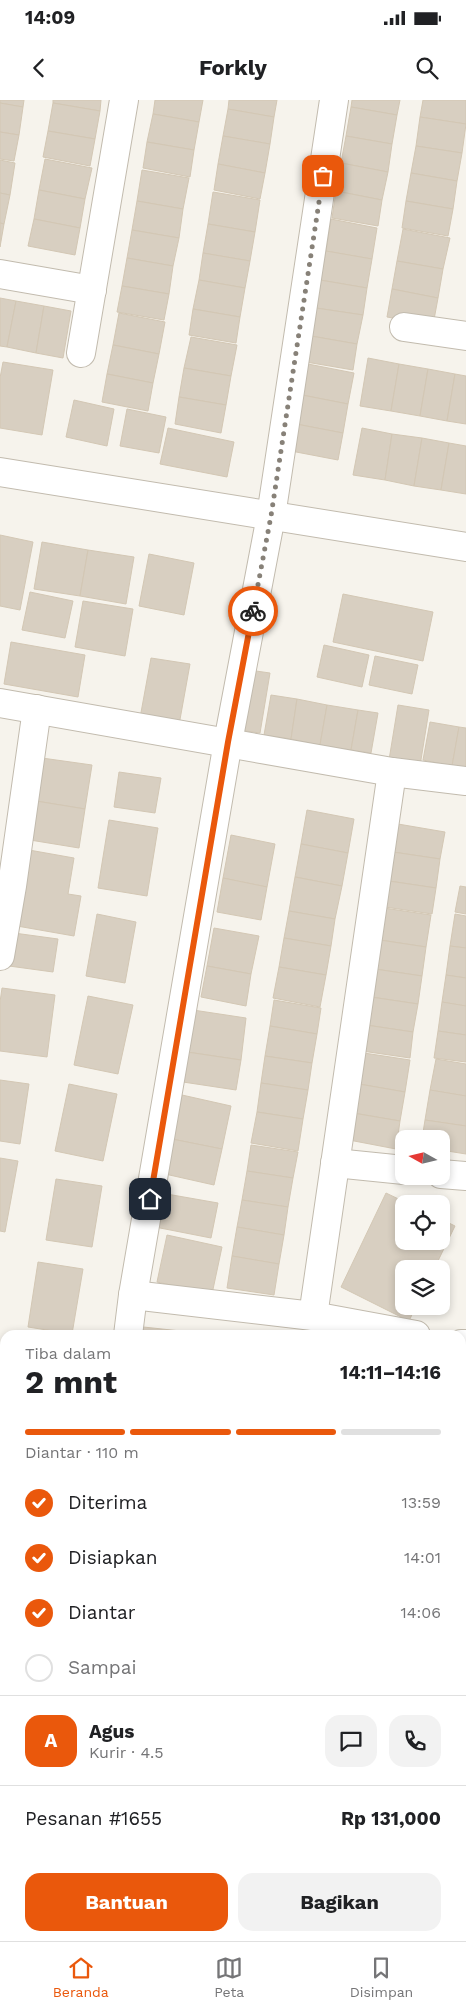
<!DOCTYPE html>
<html lang="id">
<meta charset="utf-8">
<style>
:root{--surface:#fff;--page:#f2f2f2;--text:#202124;--muted:#757577;--line:#e0e0e0;--accent:#ea580c}
body{margin:0;font-family:"Work Sans",sans-serif;background:var(--page);color:var(--text);height:100vh;display:flex;flex-direction:column;font-size:19px;white-space:nowrap}
*{box-sizing:border-box;margin:0}
p{font-size:16px;color:var(--muted)}
.icon{flex:none;width:28px;height:28px;fill:none;stroke:currentColor;stroke-width:2;stroke-linecap:round;stroke-linejoin:round}
.map{position:relative;flex:1;overflow:hidden}
.panel{position:absolute;left:0px;top:1230px;width:466px;height:611px;display:flex;flex-direction:column;background:var(--surface);border-radius:15px 15px 0 0;box-shadow:0 2px 8px #0003}
.panel>*{flex:none}
.needle{width:32px;rotate:278deg}
.fabs{position:absolute;left:395px;top:1030px;display:grid;gap:10px}
.fabs a{display:grid;place-items:center;width:55px;height:55px;border-radius:10px;background:var(--surface);box-shadow:0 2px 8px #0003;font-size:25px}
.pin{position:absolute;display:grid;place-items:center;width:42px;height:42px;color:#fff;margin:-21px;border-radius:10px;box-shadow:0 2px 8px #0006}
.courier{position:absolute;display:grid;place-items:center;width:50px;height:50px;margin:-25px;border:4px solid #ea580c;border-radius:50%;background:#fff;color:#222;box-shadow:0 1px 6px #0007}
.summary em{font-style:normal;font-weight:700}
.summary div{display:flex;flex-direction:column-reverse}
.summary{display:flex;align-items:center;justify-content:space-between;height:85px;padding:0 25px}
h1{font-size:32px;font-weight:700;line-height:38px}
.bar{display:grid;grid-template-columns:repeat(4,1fr);gap:8px 5px;align-content:center;height:60px;padding:0 25px}
.bar i{height:6px;border-radius:4px;background:var(--line)}
.bar .selected{background:var(--accent)}
.bar p{grid-column:span 4}
.line{display:flex;align-items:center;gap:12px;padding:0 25px;border-top:1px solid var(--line)}
.line div{flex:1}
.round{display:grid;place-items:center;flex:none;width:52px;height:52px;border-radius:15px;background:var(--page)}
ol{padding:0 25px;list-style:none}
li{display:flex;align-items:center;gap:15px;height:55px}
li p{margin-inline-start:auto}
li .icon{padding:5px;border-radius:50%;background:var(--accent);color:#fff;stroke-width:4}
li:last-child{color:var(--muted)}
li i{width:28px;height:28px;border:2px solid var(--line);border-radius:50%}
.primary-button{display:flex;gap:10px;margin-top:auto;padding:10px 25px}
.primary-button a{flex:1;height:58px;border-radius:15px;background:var(--accent);color:#fff;font-size:20px;font-weight:700;line-height:58px;text-align:center}
.primary-button a+a{background:var(--page);color:var(--text)}
.status{display:flex;justify-content:space-between;align-items:center;height:35px;padding:0 25px;background:var(--surface);direction:ltr}
.status svg{height:14px;fill:currentColor}
header{display:flex;justify-content:space-between;align-items:center;height:65px;padding:0 25px;background:var(--surface);font-size:22px;font-weight:700}
.dock{display:flex;justify-content:space-around;align-items:center;height:70px;border-top:1px solid var(--line);background:var(--surface);font-size:14px;color:var(--muted)}
.dock a{display:grid;justify-items:center;gap:2px}
.dock .selected{color:var(--accent)}
.map>svg:first-child{display:block}
</style>
<div class="status"><b>14:09</b><svg viewBox="0 0 49 12"><path d="M0 12V9h3v3zM5 12V6h3v6zM10 12V3h3v9zM15 12V0h3v12zM26 1h20v11H26zM47 4h2v5h-2z"/></svg></div>
<header><svg class="icon" aria-label="back" viewBox="0 0 24 24"><path d="M15 5l-7 7 7 7"/></svg>Forkly<svg class="icon" aria-label="search" viewBox="0 0 24 24"><circle cx="10" cy="10" r="6"/><path d="M15 15l6 6"/></svg></header>
<div class="map">
<svg width="466" height="1841" viewBox="0 0 466 1841">
<rect width="100%" height="100%" fill="#f6f3ec"/>
<g fill="#d8cfc1" stroke="#d3c7b4">
<polygon points="0,0 24,0 23,7 0,3"/>
<polygon points="53,0 101,0 100,11 53,3"/>
<polygon points="155,0 203,0 199,22 153,14"/>
<polygon points="229,0 277,0 274,17 228,9"/>
<polygon points="352,0 400,0 397,15 351,7"/>
<polygon points="423,0 466,0 466,24 420,17"/>
<polygon points="0,3 23,7 19,35 0,32"/>
<polygon points="53,3 100,11 95,39 48,31"/>
<polygon points="351,7 397,15 392,44 346,36"/>
<polygon points="228,9 274,17 270,44 223,36"/>
<polygon points="153,14 199,22 194,50 147,42"/>
<polygon points="420,17 466,24 462,53 416,46"/>
<polygon points="48,31 95,39 90,66 43,57"/>
<polygon points="0,32 19,35 14,61 0,59"/>
<polygon points="223,36 270,44 265,73 218,64"/>
<polygon points="346,36 392,44 388,72 341,63"/>
<polygon points="147,42 194,50 190,77 143,68"/>
<polygon points="416,46 462,53 457,81 411,73"/>
<polygon points="45,59 92,68 85,99 39,90"/>
<polygon points="0,60 15,63 10,95 0,93"/>
<polygon points="341,63 388,72 382,100 336,91"/>
<polygon points="218,64 265,73 260,99 214,90"/>
<polygon points="142,70 189,78 183,109 137,101"/>
<polygon points="411,73 457,81 453,109 406,101"/>
<polygon points="39,90 85,99 80,128 34,119"/>
<polygon points="336,91 382,100 378,126 332,118"/>
<polygon points="213,92 260,100 255,132 208,124"/>
<polygon points="0,93 10,95 4,124 0,123"/>
<polygon points="137,101 183,109 179,138 132,130"/>
<polygon points="406,101 453,109 448,136 402,128"/>
<polygon points="34,119 80,128 75,155 28,146"/>
<polygon points="331,119 377,128 372,159 326,151"/>
<polygon points="0,123 4,124 0,147"/>
<polygon points="208,124 255,132 250,161 203,153"/>
<polygon points="403,129 450,138 443,169 397,161"/>
<polygon points="132,130 179,138 173,166 127,158"/>
<polygon points="326,151 372,159 367,188 320,180"/>
<polygon points="203,153 250,161 245,188 199,180"/>
<polygon points="127,158 173,166 169,194 122,186"/>
<polygon points="397,161 443,169 438,198 392,189"/>
<polygon points="199,180 245,188 240,217 193,209"/>
<polygon points="320,180 367,188 363,215 316,208"/>
<polygon points="122,186 169,194 164,220 117,212"/>
<polygon points="392,189 438,198 433,225 387,217"/>
<polygon points="0,198 16,201 7,247 0,246"/>
<polygon points="16,201 44,206 36,253 7,247"/>
<polygon points="44,206 71,211 63,258 36,253"/>
<polygon points="316,208 363,215 357,244 311,236"/>
<polygon points="193,209 240,217 236,243 189,235"/>
<polygon points="119,213 165,222 159,254 113,245"/>
<polygon points="311,236 357,244 353,270 306,262"/>
<polygon points="191,237 237,245 231,276 184,268"/>
<polygon points="113,245 159,254 153,283 107,274"/>
<polygon points="368,258 399,264 391,311 360,306"/>
<polygon points="3,262 53,270 42,335 0,328 0,278"/>
<polygon points="308,264 354,273 348,304 302,295"/>
<polygon points="399,264 428,269 420,316 391,311"/>
<polygon points="184,268 231,276 226,305 179,297"/>
<polygon points="428,269 455,274 447,321 420,316"/>
<polygon points="107,274 153,283 148,311 102,302"/>
<polygon points="455,274 466,276 466,324 447,321"/>
<polygon points="302,295 348,304 343,333 296,324"/>
<polygon points="179,297 226,305 221,333 175,324"/>
<polygon points="74,300 114,309 107,346 66,337"/>
<polygon points="127,309 166,317 159,353 120,346"/>
<polygon points="296,324 343,333 338,360 291,351"/>
<polygon points="168,328 234,342 227,377 160,364"/>
<polygon points="362,328 392,334 385,380 353,375"/>
<polygon points="392,334 422,338 414,386 385,380"/>
<polygon points="422,338 449,343 441,390 414,386"/>
<polygon points="449,343 466,346 466,394 441,390"/>
<polygon points="0,435 33,442 20,510 0,506"/>
<polygon points="42,442 88,450 80,496 34,489"/>
<polygon points="88,450 134,457 126,504 80,496"/>
<polygon points="149,454 194,463 184,515 139,506"/>
<polygon points="30,492 73,501 65,538 22,530"/>
<polygon points="343,494 433,512 423,561 333,542"/>
<polygon points="83,501 133,509 125,556 75,547"/>
<polygon points="11,542 85,555 78,597 4,584"/>
<polygon points="324,545 369,555 362,587 317,577"/>
<polygon points="375,556 418,565 412,594 369,585"/>
<polygon points="151,558 190,564 179,625 140,618"/>
<polygon points="242,569 270,573 260,633 232,629"/>
<polygon points="271,595 297,599 291,639 264,635"/>
<polygon points="297,599 327,605 320,645 291,639"/>
<polygon points="327,605 358,610 351,650 320,645"/>
<polygon points="398,605 429,610 420,666 389,660"/>
<polygon points="358,610 378,613 371,653 351,650"/>
<polygon points="430,622 459,627 452,666 423,660"/>
<polygon points="459,627 466,628 466,668 452,666"/>
<polygon points="42,658 92,665 85,709 36,701"/>
<polygon points="119,672 161,678 155,713 114,707"/>
<polygon points="36,701 85,709 79,748 30,740"/>
<polygon points="307,710 354,719 348,753 301,744"/>
<polygon points="109,720 158,728 147,796 98,788"/>
<polygon points="398,724 445,732 440,759 393,752"/>
<polygon points="231,735 275,744 267,787 223,778"/>
<polygon points="301,744 348,753 342,786 295,777"/>
<polygon points="29,750 74,758 68,794 81,796 74,836 17,826"/>
<polygon points="393,752 440,759 436,788 389,781"/>
<polygon points="295,777 342,786 335,819 289,811"/>
<polygon points="223,778 267,787 261,820 217,812"/>
<polygon points="389,781 436,788 432,814 385,807"/>
<polygon points="460,786 466,787 466,814 455,812"/>
<polygon points="384,808 431,815 426,847 380,840"/>
<polygon points="289,811 335,819 331,846 284,838"/>
<polygon points="97,814 136,822 125,883 86,876"/>
<polygon points="455,814 466,816 466,848 450,846"/>
<polygon points="214,828 259,836 251,874 207,866"/>
<polygon points="14,833 58,839 53,872 9,866"/>
<polygon points="284,838 331,846 326,875 279,867"/>
<polygon points="380,840 426,847 422,876 375,869"/>
<polygon points="450,846 466,848 466,878 446,875"/>
<polygon points="207,866 251,874 246,906 201,897"/>
<polygon points="279,867 326,875 320,907 273,898"/>
<polygon points="375,869 422,876 418,904 371,897"/>
<polygon points="446,875 466,878 466,906 442,902"/>
<polygon points="2,888 55,895 47,957 0,951 0,902"/>
<polygon points="88,896 133,905 118,974 74,965"/>
<polygon points="371,897 418,904 413,932 366,925"/>
<polygon points="274,900 321,908 317,934 270,926"/>
<polygon points="442,902 466,906 466,935 438,931"/>
<polygon points="193,910 246,918 241,960 187,952"/>
<polygon points="366,925 413,932 410,958 362,951"/>
<polygon points="270,926 317,934 312,963 265,956"/>
<polygon points="438,931 466,935 466,962 434,958"/>
<polygon points="187,952 241,960 236,990 183,982"/>
<polygon points="364,953 410,960 405,992 359,984"/>
<polygon points="265,956 312,963 308,990 261,983"/>
<polygon points="436,959 466,964 466,996 430,990"/>
<polygon points="0,980 29,984 20,1044 0,1041"/>
<polygon points="261,983 308,990 303,1019 257,1012"/>
<polygon points="69,984 117,994 103,1061 55,1051"/>
<polygon points="359,984 405,992 400,1021 353,1013"/>
<polygon points="430,990 466,996 466,1026 425,1020"/>
<polygon points="182,995 231,1006 222,1049 172,1039"/>
<polygon points="257,1012 303,1019 298,1051 251,1043"/>
<polygon points="353,1013 400,1021 396,1049 349,1040"/>
<polygon points="425,1020 466,1026 466,1054 441,1050 441,1039 422,1039"/>
<polygon points="172,1039 222,1049 214,1085 165,1074"/>
<polygon points="251,1045 298,1052 293,1078 247,1071"/>
<polygon points="0,1058 18,1061 5,1132 0,1131"/>
<polygon points="247,1071 293,1078 288,1107 242,1100"/>
<polygon points="56,1079 102,1086 92,1147 46,1140"/>
<polygon points="161,1093 218,1103 211,1138 155,1127"/>
<polygon points="386,1093 409,1104 404,1104 404,1141 441,1141 441,1119 455,1126 434,1169 404,1169 404,1206 416,1206 409,1221 341,1187"/>
<polygon points="242,1100 288,1107 284,1135 237,1127"/>
<polygon points="237,1127 284,1135 279,1164 232,1156"/>
<polygon points="167,1135 222,1147 212,1194 157,1182"/>
<polygon points="232,1156 279,1164 274,1195 227,1188"/>
<polygon points="38,1162 83,1169 72,1234 28,1227"/>
<polygon points="134,1226 190,1232 190,1235 133,1235"/>
<polygon points="0,1382 5,1383 5,1429 0,1428"/>
<polygon points="0,1433 5,1434 5,1472 0,1471"/>
<polygon points="0,1471 5,1472 5,1508 0,1507"/>
<polygon points="466,1474 466,1515 461,1514"/>
<polygon points="461,1544 466,1545 466,1594 461,1593"/>
<polygon points="466,1801 466,1825 461,1823 461,1815"/>
<polygon points="461,1823 466,1825 466,1841 453,1841 455,1836 461,1836"/>
</g>
<g fill="none" stroke-linecap="round" stroke-linejoin="round">
<defs>
<g id="minor">
<polyline points="0,174 92,190"/>
<polyline points="404,227 466,236"/>
<polyline points="81,253 124,0"/>
<polyline points="0,372 466,447"/>
<polyline points="0,603 392,672 466,681"/>
<polyline points="0,856 12,786 37,609"/>
<polyline points="335,1063 404,1070"/>
<polyline points="441,1074 466,1076"/>
<polyline points="133,1195 313,1216 416,1235"/>
<polyline points="313,1216 392,672"/>
<polyline points="128,1235 133,1195 228,642 271,416 334,0"/>
<polyline points="461,1244 466,1244"/>
<polyline points="0,1349 5,1350"/>
<polyline points="461,1400 466,1369"/>
<polyline points="461,1603 466,1604"/>
<polyline points="0,1613 5,1607"/>
<polyline points="461,1703 466,1688"/>
<polyline points="0,1757 5,1761"/>
<polyline points="0,1826 5,1819"/>
<polyline points="417,1841 419,1836"/>
</g>
</defs>
<use href="#minor" stroke="#c2bbae" stroke-width="30"/>
<use href="#minor" stroke="#fff" stroke-width="28"/>
</g>
<g fill="none" stroke-linecap="round" stroke-linejoin="round">
<polyline stroke="#878178" stroke-width="5" stroke-dasharray="0 9" points="253,511 271,416 323,76"/>
<polyline stroke="#ea580c" stroke-width="6" points="150,1099 228,642 253,511"/>
</g>
</svg>
<div class="fabs">
<a><svg class="needle" viewBox="-14 -14 28 28"><path d="M0-13l5 13h-10z" fill="#e53935"/><path d="M0 13l5-13h-10z" fill="#757577"/></svg></a>
<a><svg class="icon" aria-label="locate" viewBox="0 0 24 24"><circle cx="12" cy="12" r="6"/><path d="M12 2v4M12 18v4M2 12h4M18 12h4"/></svg></a>
<a><svg class="icon" aria-label="layers" viewBox="0 0 24 24"><path d="M12 4l9 5-9 5-9-5zM3 14l9 5 9-5"/></svg></a>
</div>
<div class="pin" style="left:323px;top:76px;background:#ea580c"><svg class="icon" aria-label="bag" viewBox="0 0 24 24"><path d="M5 8h14l-1 12H6zM9 8a3 3 0 0 1 6 0"/></svg></div>
<div class="pin" style="left:150px;top:1099px;background:#1f2937"><svg class="icon" aria-label="home" viewBox="0 0 24 24"><path d="M3 11l9-7 9 7M6 9v11h12V9"/></svg></div>
<div class="courier" style="left:253px;top:511px"><svg class="icon" aria-label="bike" viewBox="0 0 24 24"><circle cx="6" cy="16" r="4"/><circle cx="18" cy="16" r="4"/><path d="M6 16l4-8h5l3 8M10 8l3 8H6M13 5h3"/></svg></div>
<section class="panel">
<div class="summary"><div><h1>2 mnt</h1><p>Tiba dalam</p></div><em>14:11–14:16</em></div>
<div class="bar"><i class="selected"></i><i class="selected"></i><i class="selected"></i><i></i><p>Diantar · 110 m</p></div>
<ol>
<li><svg class="icon" aria-label="check" viewBox="0 0 24 24"><path d="M5 12l5 5 9-10"/></svg>Diterima<p>13:59</p></li>
<li><svg class="icon" aria-label="check" viewBox="0 0 24 24"><path d="M5 12l5 5 9-10"/></svg>Disiapkan<p>14:01</p></li>
<li><svg class="icon" aria-label="check" viewBox="0 0 24 24"><path d="M5 12l5 5 9-10"/></svg>Diantar<p>14:06</p></li>
<li><i></i>Sampai</li>
</ol>
<div class="line" style="height:90px"><b class="round" style="background:var(--accent);color:#fff">A</b><div><b>Agus</b><p>Kurir · 4.5</p></div><a class="round"><svg class="icon" aria-label="chat" viewBox="0 0 24 24"><path d="M4 5h16v11H9l-5 4z"/></svg></a><a class="round"><svg class="icon" aria-label="phone" viewBox="0 0 24 24"><path d="M5 4h4l2 5-3 2q2 4 5 5l2-3 5 2v4C11 20 4 13 5 4z"/></svg></a></div>
<div class="line" style="height:65px"><div>Pesanan #1655</div><b>Rp 131,000</b></div>
<div class="primary-button"><a>Bantuan</a><a>Bagikan</a></div>
</section>
</div>
<nav class="dock">
<a class="selected"><svg class="icon" aria-label="home" viewBox="0 0 24 24"><path d="M3 11l9-7 9 7M6 9v11h12V9"/></svg>Beranda</a>
<a><svg class="icon" aria-label="map" viewBox="0 0 24 24"><path d="M3 6l6-2 6 2 6-2v14l-6 2-6-2-6 2zM9 4v14M15 6v14"/></svg>Peta</a>
<a><svg class="icon" aria-label="saved" viewBox="0 0 24 24"><path d="M7 4h10v16l-5-4-5 4z"/></svg>Disimpan</a>
</nav>
